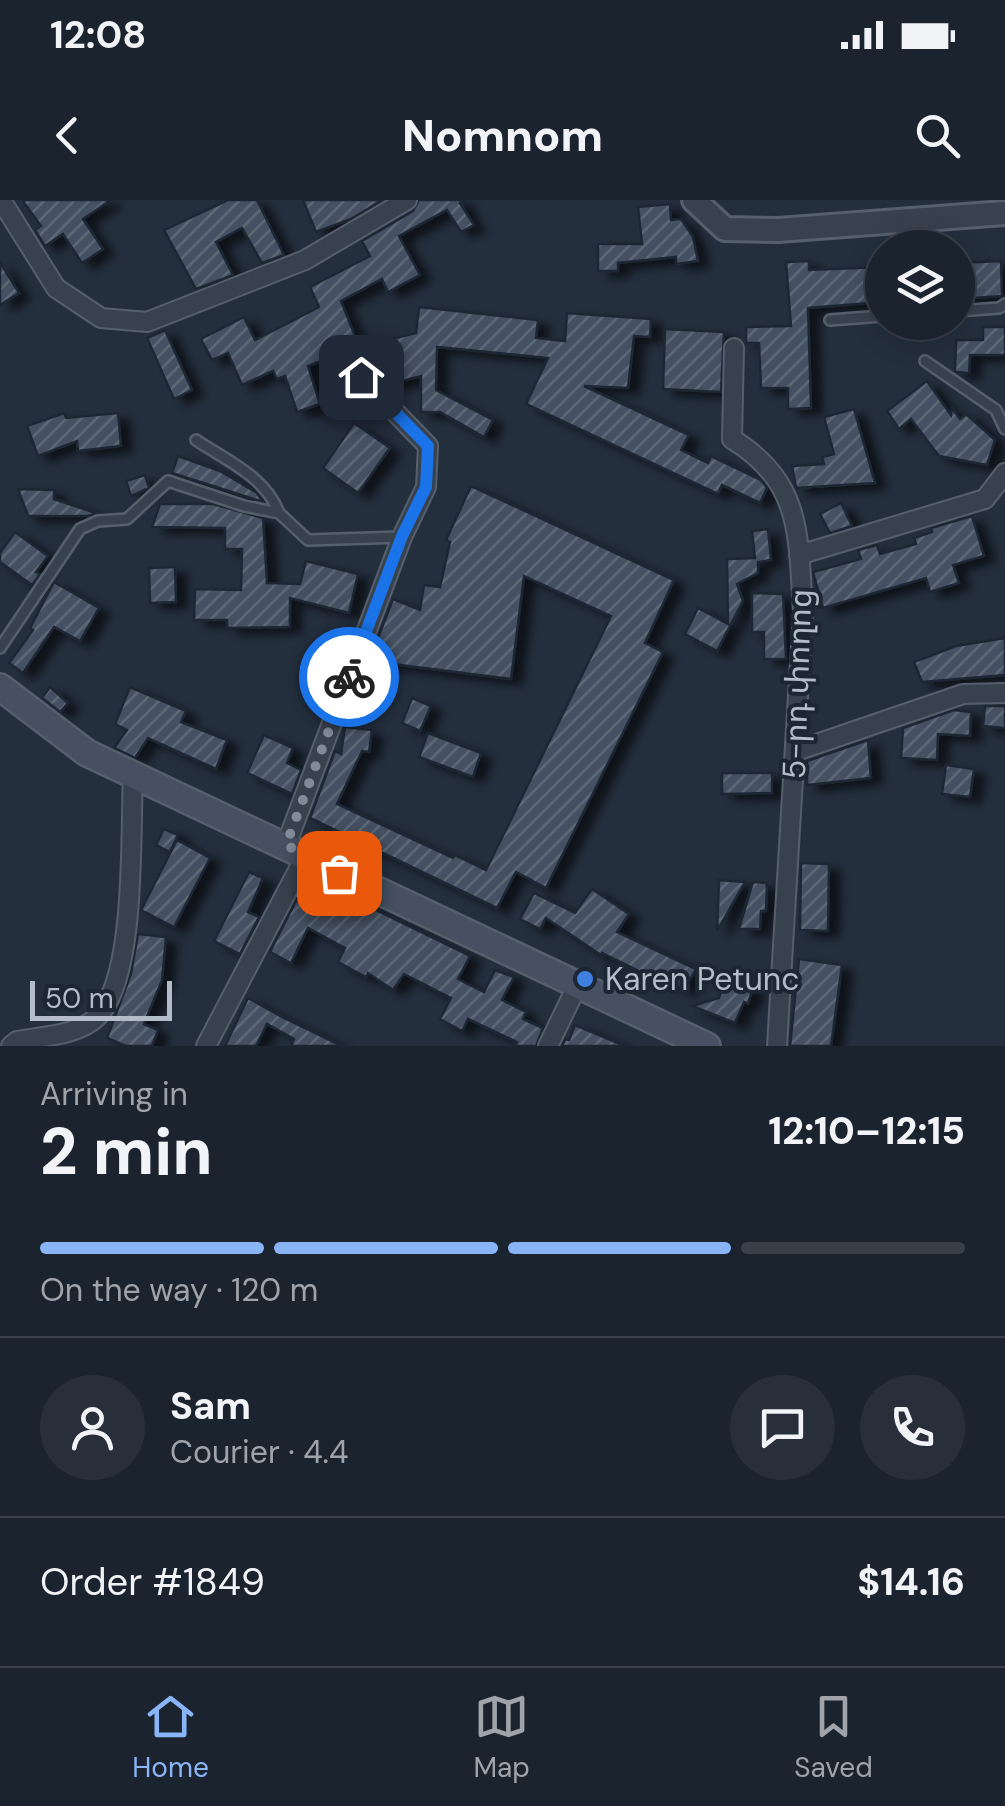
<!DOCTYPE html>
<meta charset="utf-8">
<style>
:root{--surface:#1b232e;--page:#282f3a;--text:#f1f3f6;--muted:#a0a4aa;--line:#39404a;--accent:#8ab4f8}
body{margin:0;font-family:"DM Sans","Noto Sans Armenian",sans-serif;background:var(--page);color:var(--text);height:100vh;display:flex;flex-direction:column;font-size:38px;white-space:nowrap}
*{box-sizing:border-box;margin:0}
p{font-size:32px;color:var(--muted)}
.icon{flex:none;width:55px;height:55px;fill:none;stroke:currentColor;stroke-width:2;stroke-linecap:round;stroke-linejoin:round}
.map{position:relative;height:846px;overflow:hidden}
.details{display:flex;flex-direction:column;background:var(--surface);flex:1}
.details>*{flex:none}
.fabs{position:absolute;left:865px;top:30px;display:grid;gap:20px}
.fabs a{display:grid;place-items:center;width:110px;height:110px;border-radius:50%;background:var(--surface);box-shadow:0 5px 25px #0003,0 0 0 2px var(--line);font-size:50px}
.scale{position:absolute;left:30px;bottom:25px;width:142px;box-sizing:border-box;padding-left:10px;border:5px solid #b4bcc9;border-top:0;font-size:28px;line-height:35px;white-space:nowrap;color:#b4bcc9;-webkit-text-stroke:8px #1d2633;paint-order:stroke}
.pin{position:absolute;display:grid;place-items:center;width:85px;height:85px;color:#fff;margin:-42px;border-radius:20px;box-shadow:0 5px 15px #0006}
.courier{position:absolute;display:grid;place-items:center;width:100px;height:100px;margin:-50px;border:8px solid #1a73e8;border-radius:50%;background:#fff;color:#222;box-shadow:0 2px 12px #0007}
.summary em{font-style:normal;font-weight:800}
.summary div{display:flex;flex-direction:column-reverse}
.summary{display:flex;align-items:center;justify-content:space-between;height:170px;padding:0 40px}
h1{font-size:65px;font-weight:800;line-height:75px}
.bar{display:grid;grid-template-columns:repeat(4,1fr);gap:15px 10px;align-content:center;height:120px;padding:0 40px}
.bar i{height:12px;border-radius:8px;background:var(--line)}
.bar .current{background:var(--accent)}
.bar p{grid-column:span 4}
.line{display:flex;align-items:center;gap:25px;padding:0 40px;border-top:2px solid var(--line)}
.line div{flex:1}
.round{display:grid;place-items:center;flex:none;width:105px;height:105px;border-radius:52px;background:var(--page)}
.status{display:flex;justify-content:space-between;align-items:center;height:70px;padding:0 50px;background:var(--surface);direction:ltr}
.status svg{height:28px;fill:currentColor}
header{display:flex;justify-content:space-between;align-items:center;height:130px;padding:0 40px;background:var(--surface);font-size:45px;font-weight:800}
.dock{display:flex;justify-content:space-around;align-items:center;height:140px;border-top:2px solid var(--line);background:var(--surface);font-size:28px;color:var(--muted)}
.dock a{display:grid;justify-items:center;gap:5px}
.dock .current{color:var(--accent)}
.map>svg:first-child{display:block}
</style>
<div class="status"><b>12:08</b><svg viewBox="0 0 49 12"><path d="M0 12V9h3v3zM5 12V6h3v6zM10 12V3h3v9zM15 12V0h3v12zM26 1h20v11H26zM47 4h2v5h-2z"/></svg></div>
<header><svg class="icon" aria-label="back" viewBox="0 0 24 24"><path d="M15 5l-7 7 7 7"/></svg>Nomnom<svg class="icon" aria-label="search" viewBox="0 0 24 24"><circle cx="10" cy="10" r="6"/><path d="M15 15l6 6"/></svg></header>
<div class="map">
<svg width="1005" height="846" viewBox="0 0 1005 846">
<defs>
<pattern id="building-hatch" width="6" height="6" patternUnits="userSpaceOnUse" patternTransform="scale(2.5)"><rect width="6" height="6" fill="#455162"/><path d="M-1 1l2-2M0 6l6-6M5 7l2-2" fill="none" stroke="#5d6877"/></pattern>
<filter id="shadow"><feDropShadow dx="11" dy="6" stdDeviation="5" flood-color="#0009"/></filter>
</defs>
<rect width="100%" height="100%" fill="#242f3e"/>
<g fill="url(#building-hatch)" stroke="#1f2835" stroke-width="2.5" filter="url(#shadow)">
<polygon points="22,0 111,0 83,19 103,49 82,63 63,34 45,46 35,30 41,26"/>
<polygon points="228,0 257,0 284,55 262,63 242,28 216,42 233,75 196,89 164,30"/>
<polygon points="303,0 382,0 351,19 316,32"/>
<polygon points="419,0 466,0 460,3 474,25 461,32 447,10 399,36 420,75 388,92 382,79 341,101 359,146 308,166 320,204 297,212 285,176 277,179 273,171 242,185 228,153 212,160 201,139 244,117 255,140 319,107 310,87 370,56 362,41 413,11"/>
<polygon points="670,4 671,20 681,19 693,37 698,61 676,64 676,57 618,63 618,71 598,71 598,44 642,44 638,7"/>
<polygon points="809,61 809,70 882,67 882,102 808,108 811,208 788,209 788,188 761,188 759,143 746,143 746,127 791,126 786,62"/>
<polygon points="1001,61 1002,96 958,99 958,63"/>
<polygon points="0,62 19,93 0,105"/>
<polygon points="419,107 538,120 536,138 565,141 567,113 651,119 650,137 634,136 628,188 584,186 689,235 681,250 708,263 711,256 761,280 767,288 760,303 722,285 718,294 526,204 548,158 437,147 436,190 493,220 484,237 440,212 421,212 421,176 386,185 375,143 416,133"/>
<polygon points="983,127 1005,127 1005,155 970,155 969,173 955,172 956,140 983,140"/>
<polygon points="665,129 724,132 721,192 663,189"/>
<polygon points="165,130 192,190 174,199 147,138"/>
<polygon points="927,181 951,215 952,208 960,219 966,214 995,240 987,265 939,256 911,219 899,229 887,211"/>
<polygon points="854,209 875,283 796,288 792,266 824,264 822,257 834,254 824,217"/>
<polygon points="64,213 66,218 118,213 121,246 78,251 77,241 38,256 27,226"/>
<polygon points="354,223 390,248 358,293 323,268"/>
<polygon points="178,256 220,271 257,293 263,302 172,273"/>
<polygon points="145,275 149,288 131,296 126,281"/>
<polygon points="471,286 674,380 645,443 663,452 546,688 516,672 497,708 310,618 335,551 341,554 345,527 372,530 369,552 362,551 337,604 453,658 455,655 486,670 611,416 524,376 511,479 369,461 393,399 420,410 424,385 440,387 450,342 446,340"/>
<polygon points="18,289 54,290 54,299 96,313 88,316 28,316"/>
<polygon points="841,303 852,326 830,333 820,314"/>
<polygon points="160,304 213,304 263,318 267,383 300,384 306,361 358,374 349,413 290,398 290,427 227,428 227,420 194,420 195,389 241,390 242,349 225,349 225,328 152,327"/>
<polygon points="972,316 984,356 953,365 959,383 930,392 926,378 823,408 813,372 861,359 858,350 877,345 880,354 916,344 914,338 932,332 931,328"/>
<polygon points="768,329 771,360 758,362 758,373 737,384 743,401 717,451 685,434 698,408 728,424 727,359 755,358 752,331"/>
<polygon points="15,332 48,356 36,372 40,374 32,385 0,362 0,353"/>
<polygon points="175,367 176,402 150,403 149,368"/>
<polygon points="54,382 99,408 80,441 54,427 23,473 9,463 33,430 30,428"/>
<polygon points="752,393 783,394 786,459 764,459 764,432 752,432"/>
<polygon points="1005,438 1005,475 922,482 914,462 956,446"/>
<polygon points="50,487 68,503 60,512 42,498"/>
<polygon points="130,487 186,511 181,522 227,540 216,569 148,538 135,558 114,548 127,530 115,524"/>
<polygon points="412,498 431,506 420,531 402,523"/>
<polygon points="985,506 1005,506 1005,528 983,526"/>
<polygon points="954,510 971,512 970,536 938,534 937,560 901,558 903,528"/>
<polygon points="428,533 481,553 473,577 419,557"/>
<polygon points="264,535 293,548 287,563 301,570 292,594 247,573"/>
<polygon points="868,540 871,578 807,585 807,561"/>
<polygon points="946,565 974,569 970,597 942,594"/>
<polygon points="722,573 772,573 772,593 722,594"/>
<polygon points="164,629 178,635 170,652 156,645"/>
<polygon points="177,640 210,658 174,727 141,710"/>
<polygon points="801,663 829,664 828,731 800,730"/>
<polygon points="249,672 263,678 248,712 259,717 240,754 214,741"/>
<polygon points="719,680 745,682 717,731"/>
<polygon points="753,682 767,683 766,711 761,711 760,729 739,729"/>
<polygon points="592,689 629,714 617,732 696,769 684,790 653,773 651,777 602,753 601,755 546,718 540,729 520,719 534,693 575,713"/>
<polygon points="300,693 340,715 349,697 470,756 458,779 484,792 495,770 514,777 502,800 526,812 523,819 543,828 536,846 515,846 517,842 468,819 462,831 440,819 451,798 404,774 393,790 368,773 366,777 338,762 345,748 308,728 291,763 270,752"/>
<polygon points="138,734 166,737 162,780 144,824 158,830 152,846 126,846 107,838 131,774"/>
<polygon points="799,759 842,765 831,846 790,846"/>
<polygon points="725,779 753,787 748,804 744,802 735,823 692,806 719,798"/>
<polygon points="248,798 280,816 342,846 291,846 294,839 267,824 256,846 225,846"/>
<polygon points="575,825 625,846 562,846 565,839 569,840"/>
</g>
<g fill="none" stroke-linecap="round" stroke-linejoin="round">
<defs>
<g id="service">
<polyline points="958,111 999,108 1005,104"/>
<polyline points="830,120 882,116"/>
<polyline points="925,161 996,210 1005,229"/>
<path d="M196,240C227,261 265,276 279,313"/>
<polyline points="0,448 80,329 98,321 127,319 168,281 244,306 279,313 308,340 402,337"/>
</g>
<g id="minor">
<polyline points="1,0 56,88 101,118 147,122 305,60 407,0"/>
<path d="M734,148L732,239C803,282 798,337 803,412L777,846"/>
<polyline points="799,355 985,299 1005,273"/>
<polyline points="796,551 963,494 1005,493"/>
<polyline points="286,645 402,337 426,287 428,246 361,177"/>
<path d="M11,846L17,841C42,836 77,836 97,817C137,777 130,633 133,576"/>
<polyline points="206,846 305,657"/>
<polyline points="548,846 577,786"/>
</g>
<polyline id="tertiary" points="694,0 725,29 778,30 1005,13"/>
<polyline id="secondary" points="0,487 87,553 707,846"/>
</defs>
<use href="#service" stroke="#565f6c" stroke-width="14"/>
<use href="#minor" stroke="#565f6c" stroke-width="22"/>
<use href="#tertiary" stroke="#565f6c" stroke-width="28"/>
<use href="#secondary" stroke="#565f6c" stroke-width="30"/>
<use href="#service" stroke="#38414e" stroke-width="9"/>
<use href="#minor" stroke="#38414e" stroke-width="18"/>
<use href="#tertiary" stroke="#38414e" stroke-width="22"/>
<use href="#secondary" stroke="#465061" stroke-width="25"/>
</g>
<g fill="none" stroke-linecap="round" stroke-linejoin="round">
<polyline stroke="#828b98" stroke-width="10" stroke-dasharray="0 18" points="339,673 286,645 349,477"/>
<polyline stroke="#1a73e8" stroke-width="12" points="349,477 402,336 426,287 428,246 361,177"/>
</g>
<circle fill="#3f7fe0" stroke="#1d2633" stroke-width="4" cx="585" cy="779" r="10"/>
<g text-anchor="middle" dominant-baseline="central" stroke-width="8" stroke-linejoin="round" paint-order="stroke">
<g font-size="32" fill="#b4bcc9" stroke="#1d2633">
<text transform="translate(797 484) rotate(-88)">5-րդ փողոց</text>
</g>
<g font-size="32" fill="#b4bcc9" stroke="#1d2633" text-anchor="start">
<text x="605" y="779">Karen Petunc</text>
</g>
</g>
</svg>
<div class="fabs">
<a><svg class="icon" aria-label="layers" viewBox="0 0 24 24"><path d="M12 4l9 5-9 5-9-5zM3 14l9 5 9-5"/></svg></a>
</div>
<div class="scale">50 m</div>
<div class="pin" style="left:339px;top:673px;background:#ea580c"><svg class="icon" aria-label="bag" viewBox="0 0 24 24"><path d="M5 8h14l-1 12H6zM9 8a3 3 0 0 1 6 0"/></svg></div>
<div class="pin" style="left:361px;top:177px;background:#1f2937"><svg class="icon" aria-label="home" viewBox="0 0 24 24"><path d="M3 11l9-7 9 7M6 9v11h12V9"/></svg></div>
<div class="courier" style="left:349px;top:477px"><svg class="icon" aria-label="bike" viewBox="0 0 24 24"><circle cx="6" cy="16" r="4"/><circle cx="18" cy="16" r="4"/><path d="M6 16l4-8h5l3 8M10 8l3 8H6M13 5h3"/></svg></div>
</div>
<section class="details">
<div class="summary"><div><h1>2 min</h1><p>Arriving in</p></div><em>12:10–12:15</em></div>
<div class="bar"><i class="current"></i><i class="current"></i><i class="current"></i><i></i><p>On the way · 120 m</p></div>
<div class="line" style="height:180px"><a class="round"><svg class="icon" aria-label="person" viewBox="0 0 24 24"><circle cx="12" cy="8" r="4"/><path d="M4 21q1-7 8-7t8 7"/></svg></a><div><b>Sam</b><p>Courier · 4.4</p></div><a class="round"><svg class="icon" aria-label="chat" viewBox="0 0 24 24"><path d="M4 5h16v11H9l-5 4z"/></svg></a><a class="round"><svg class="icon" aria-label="phone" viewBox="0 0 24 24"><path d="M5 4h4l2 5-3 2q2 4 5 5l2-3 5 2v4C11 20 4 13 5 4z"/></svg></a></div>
<div class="line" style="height:130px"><div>Order #1849</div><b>$14.16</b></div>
</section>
<nav class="dock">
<a class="current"><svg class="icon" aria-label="home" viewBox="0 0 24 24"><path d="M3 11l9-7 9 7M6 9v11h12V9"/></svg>Home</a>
<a><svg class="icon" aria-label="map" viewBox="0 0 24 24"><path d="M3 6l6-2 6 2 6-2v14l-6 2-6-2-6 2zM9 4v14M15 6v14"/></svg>Map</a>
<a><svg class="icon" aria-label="saved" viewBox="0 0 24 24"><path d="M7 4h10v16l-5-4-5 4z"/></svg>Saved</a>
</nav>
